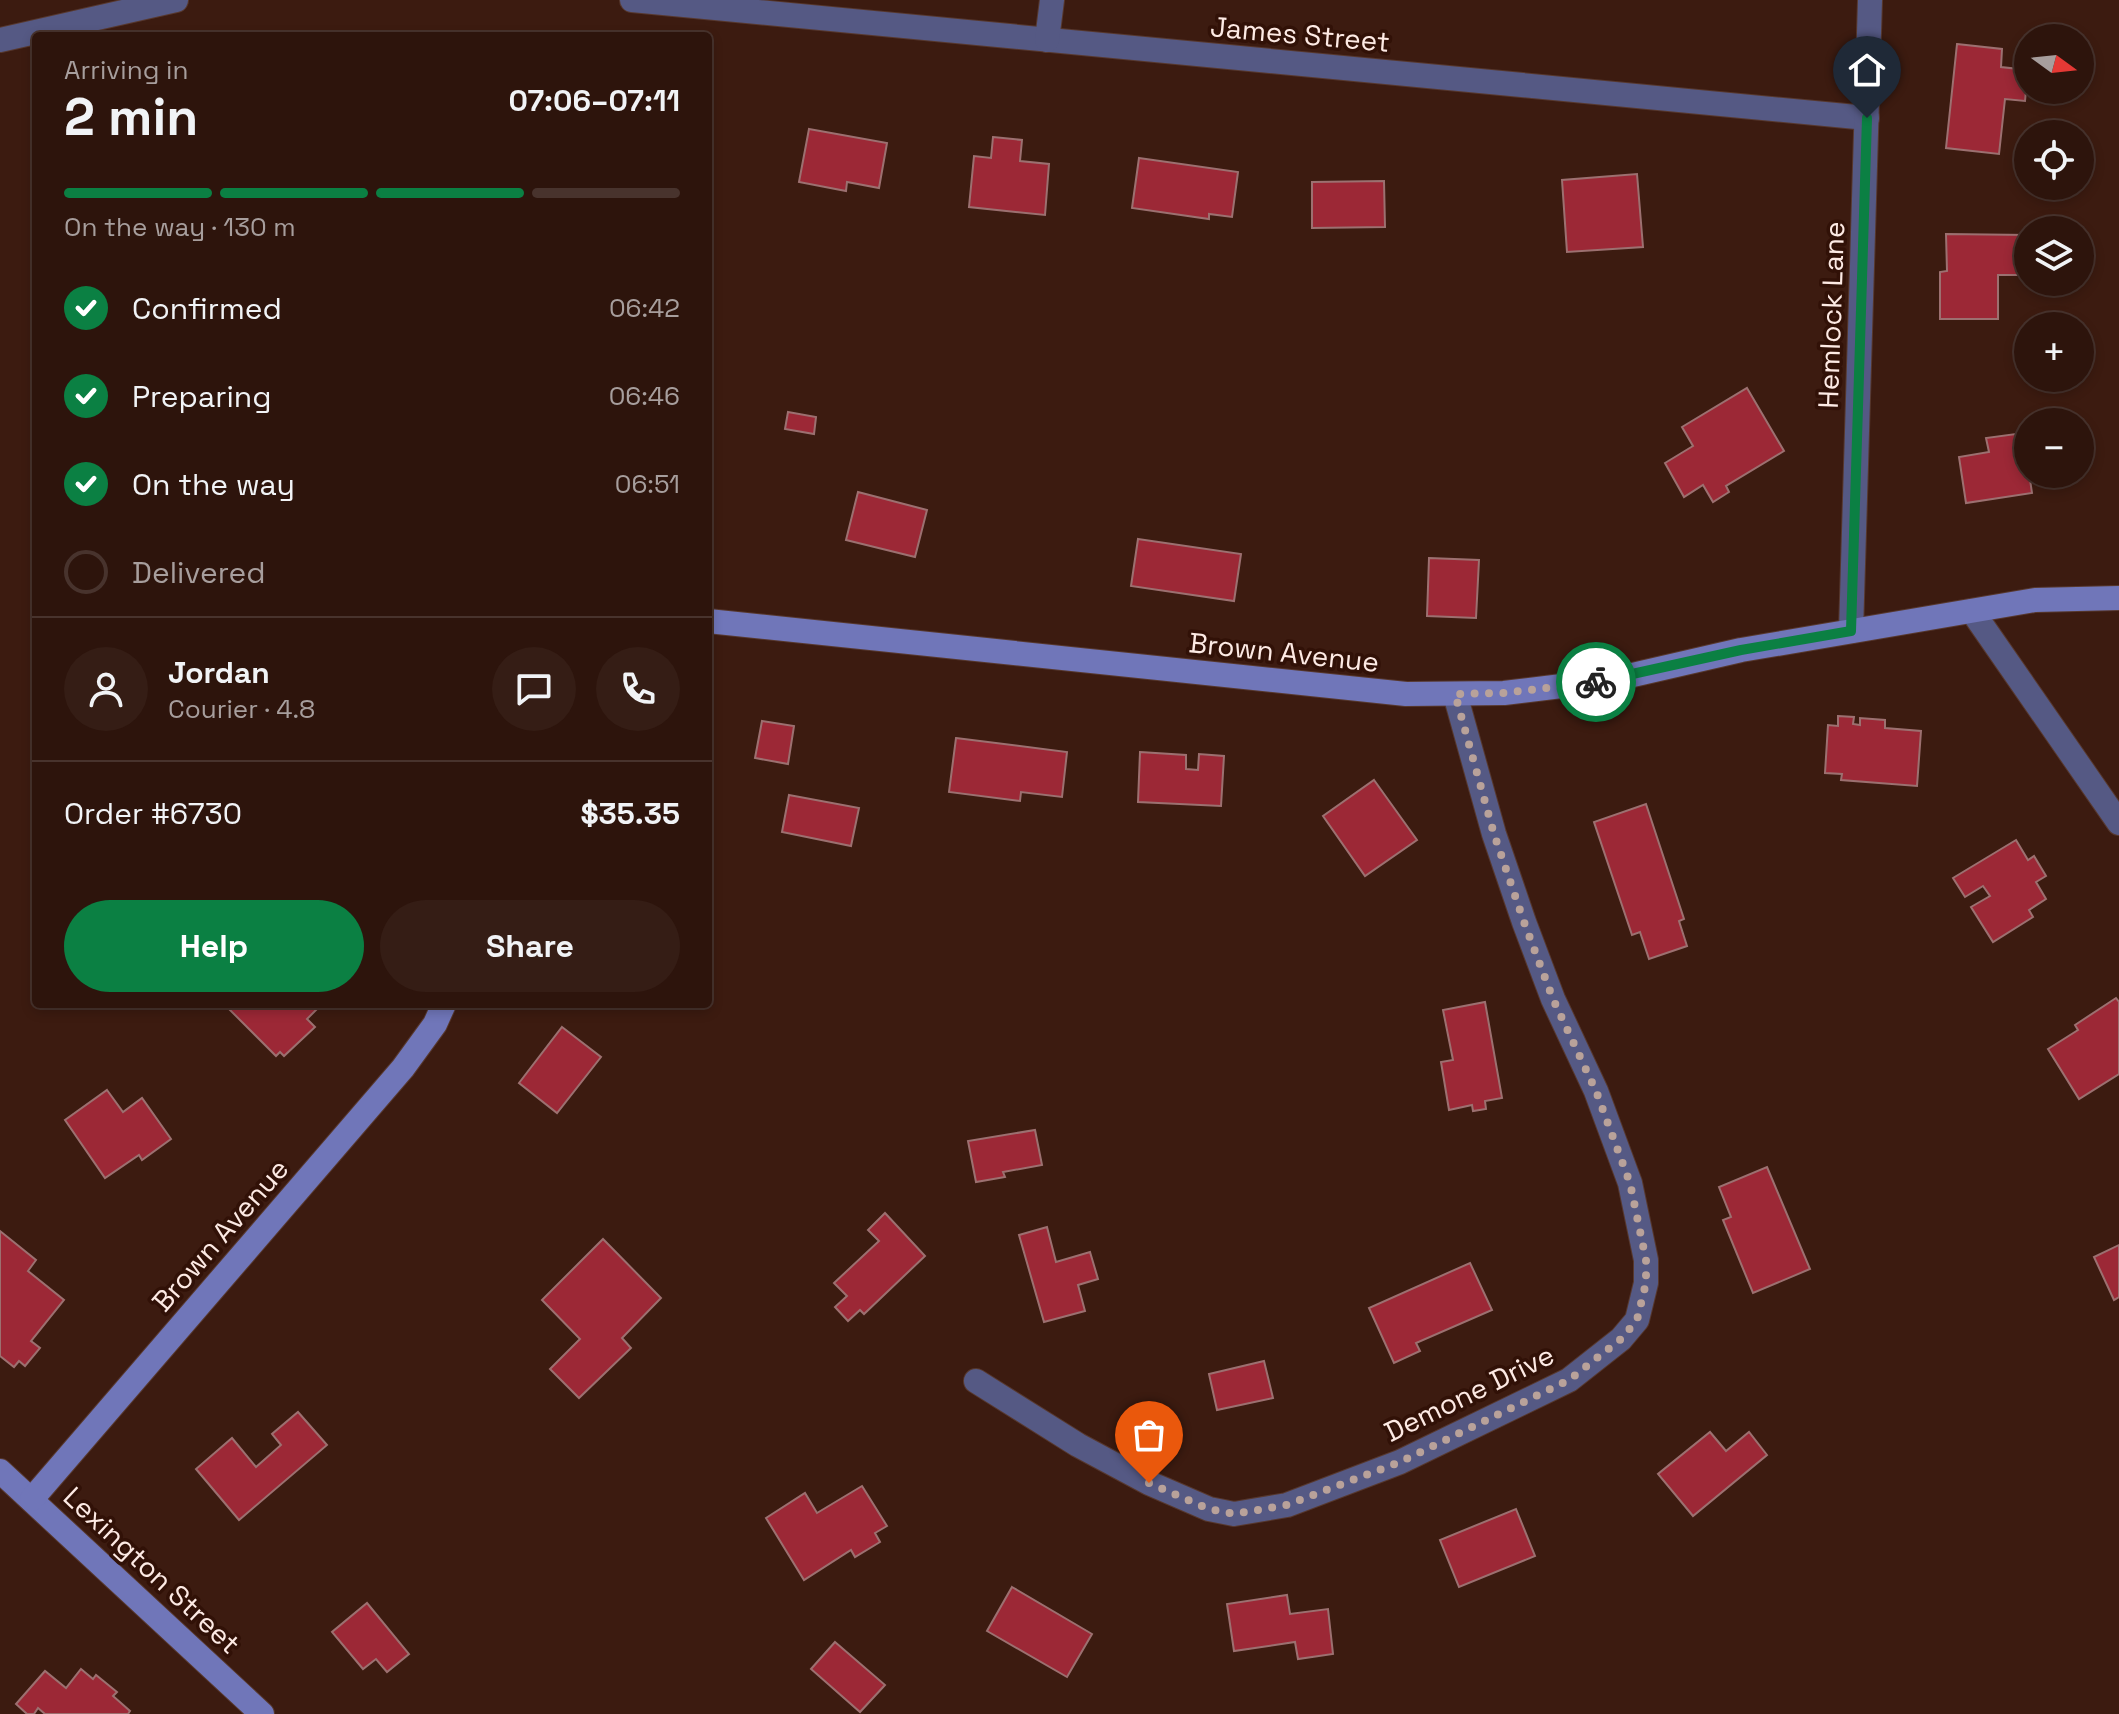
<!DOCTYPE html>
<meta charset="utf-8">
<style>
:root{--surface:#2d140c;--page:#351d15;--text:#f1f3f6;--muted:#a79e9d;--line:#48332d;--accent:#0b8043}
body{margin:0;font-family:"Space Grotesk",sans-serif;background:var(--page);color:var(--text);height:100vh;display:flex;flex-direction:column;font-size:30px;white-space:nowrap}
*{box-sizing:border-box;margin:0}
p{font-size:26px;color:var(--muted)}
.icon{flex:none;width:44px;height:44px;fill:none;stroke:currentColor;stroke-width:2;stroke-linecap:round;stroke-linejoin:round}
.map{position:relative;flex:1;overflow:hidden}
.side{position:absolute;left:32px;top:32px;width:680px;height:976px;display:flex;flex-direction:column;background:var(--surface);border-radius:8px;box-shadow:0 4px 12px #0003,0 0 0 2px var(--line)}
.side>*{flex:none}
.needle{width:52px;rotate:105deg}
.buttons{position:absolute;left:2014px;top:24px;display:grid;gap:16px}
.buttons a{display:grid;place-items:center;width:80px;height:80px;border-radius:50%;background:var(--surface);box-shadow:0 4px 12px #0003,0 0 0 2px var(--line);font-size:40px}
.pin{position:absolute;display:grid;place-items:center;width:68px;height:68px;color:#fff;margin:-82px -34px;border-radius:50% 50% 50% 0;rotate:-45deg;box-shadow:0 0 8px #0007}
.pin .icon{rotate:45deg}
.courier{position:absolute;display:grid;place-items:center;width:80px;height:80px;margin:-40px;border:6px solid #0b8043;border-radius:50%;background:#fff;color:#222;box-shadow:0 2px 10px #0007}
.head em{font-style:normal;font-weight:600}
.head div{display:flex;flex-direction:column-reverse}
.head{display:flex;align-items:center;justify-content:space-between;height:136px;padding:0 32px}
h1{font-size:52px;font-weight:600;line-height:60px}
.bar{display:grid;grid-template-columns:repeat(4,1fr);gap:12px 8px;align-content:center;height:96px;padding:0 32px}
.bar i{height:10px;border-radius:6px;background:var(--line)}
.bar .selected{background:var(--accent)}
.bar p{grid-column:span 4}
.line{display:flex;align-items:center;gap:20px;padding:0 32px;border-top:2px solid var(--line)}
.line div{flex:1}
.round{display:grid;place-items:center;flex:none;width:84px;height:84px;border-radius:42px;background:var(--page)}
ol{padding:0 32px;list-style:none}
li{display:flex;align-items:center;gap:24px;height:88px}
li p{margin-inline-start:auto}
li .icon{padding:8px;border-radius:50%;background:var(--accent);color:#fff;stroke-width:4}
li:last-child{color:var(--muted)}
li i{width:44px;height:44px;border:4px solid var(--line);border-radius:50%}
.button{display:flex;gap:16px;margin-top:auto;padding:16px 32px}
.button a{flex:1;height:92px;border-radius:48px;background:var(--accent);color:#fff;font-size:32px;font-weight:600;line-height:92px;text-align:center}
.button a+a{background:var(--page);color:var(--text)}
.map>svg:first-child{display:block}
</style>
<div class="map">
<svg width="2119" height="1714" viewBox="0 0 2119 1714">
<rect width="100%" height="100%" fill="#3c1b10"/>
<g fill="#9c2836" stroke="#9c7070" stroke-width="2">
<polygon points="1957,44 2002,49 2001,67 2028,70 2025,101 2005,99 1999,154 1946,148"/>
<polygon points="809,129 887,143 879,188 847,182 846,191 799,182"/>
<polygon points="993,137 1022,140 1020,161 1049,164 1045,215 969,207 974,156 991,158"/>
<polygon points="1139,158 1238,172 1232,217 1209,214 1209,219 1132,208"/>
<polygon points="1637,174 1643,247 1567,252 1562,180"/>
<polygon points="1384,181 1385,227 1312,228 1312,182"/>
<polygon points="1946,234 2028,235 2028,275 1998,275 1998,319 1940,319 1940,272 1947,271"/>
<polygon points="1747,388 1784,451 1726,486 1729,492 1713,502 1703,485 1684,497 1665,463 1693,446 1682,427"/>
<polygon points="788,412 816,417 814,434 785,429"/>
<polygon points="2023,433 2032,493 1966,503 1959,457 1989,452 1986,438"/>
<polygon points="858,492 927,510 915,557 846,540"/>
<polygon points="1138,539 1241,554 1234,601 1131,586"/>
<polygon points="1429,558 1479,560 1476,618 1427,616"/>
<polygon points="1838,716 1854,717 1853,724 1860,725 1860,718 1885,720 1885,728 1921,731 1917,786 1841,780 1842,774 1825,773 1828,725 1838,726"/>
<polygon points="762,721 794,726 788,764 755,758"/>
<polygon points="956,738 1067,752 1062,797 1021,792 1020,801 949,792"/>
<polygon points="1140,752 1186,755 1186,769 1198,770 1199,754 1224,756 1221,806 1138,802"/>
<polygon points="1374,780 1417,840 1365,876 1323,816"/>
<polygon points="789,795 859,808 851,846 782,832"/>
<polygon points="1646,804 1684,919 1679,921 1687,946 1649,959 1640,932 1632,935 1594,822"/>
<polygon points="2016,840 2028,860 2034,856 2046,876 2036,882 2046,899 2029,910 2033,917 1993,942 1971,907 1990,896 1983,886 1965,897 1953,878"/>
<polygon points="2116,998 2119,1002 2119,1074 2079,1099 2048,1049 2078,1030 2075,1025"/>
<polygon points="1485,1002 1502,1098 1485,1101 1486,1109 1473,1111 1472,1105 1449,1110 1441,1062 1453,1060 1443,1010"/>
<polygon points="224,1004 322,1004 307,1019 315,1027 284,1056 280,1052 276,1056"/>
<polygon points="562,1027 601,1057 557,1113 519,1083"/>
<polygon points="107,1090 123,1112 142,1098 171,1139 142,1160 139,1155 105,1178 65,1120"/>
<polygon points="1035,1130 1042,1165 1003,1172 1005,1177 976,1182 968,1141"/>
<polygon points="1767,1167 1810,1269 1753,1293 1723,1220 1731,1217 1719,1187"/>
<polygon points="885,1213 925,1256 864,1314 860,1310 848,1321 835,1307 847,1296 834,1283 879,1241 868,1230"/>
<polygon points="1047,1227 1056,1262 1090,1252 1098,1279 1078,1285 1085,1311 1044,1322 1019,1235"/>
<polygon points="0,1231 36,1260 28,1271 64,1300 31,1341 40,1348 25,1366 19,1361 14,1367 0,1356"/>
<polygon points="603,1239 661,1298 622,1338 631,1348 579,1398 550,1369 580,1339 542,1300"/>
<polygon points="2119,1245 2119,1297 2114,1300 2094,1257"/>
<polygon points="1470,1263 1492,1310 1416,1343 1420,1351 1394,1363 1369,1308"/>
<polygon points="1264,1361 1273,1398 1217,1410 1209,1374"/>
<polygon points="298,1412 327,1445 239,1520 196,1469 232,1438 256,1467 281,1445 272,1434"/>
<polygon points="1710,1432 1726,1451 1749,1432 1767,1455 1693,1516 1658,1474"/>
<polygon points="862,1486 887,1526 875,1533 880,1542 855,1557 851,1550 804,1580 766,1518 805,1493 817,1513"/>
<polygon points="1516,1509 1535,1556 1459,1587 1440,1540"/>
<polygon points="1012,1587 1092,1634 1067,1677 987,1631"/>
<polygon points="1287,1595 1290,1614 1328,1609 1333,1654 1298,1659 1295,1642 1234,1651 1227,1604"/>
<polygon points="367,1603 409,1654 387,1672 376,1659 363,1669 332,1632"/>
<polygon points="835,1642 885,1685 860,1712 811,1669"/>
<polygon points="81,1669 93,1679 96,1675 117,1692 113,1696 130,1711 128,1714 45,1714 38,1708 34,1714 27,1714 16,1704 45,1671 66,1688"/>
</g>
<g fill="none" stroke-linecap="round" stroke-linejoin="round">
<defs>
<g id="street">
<polyline points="632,0 1867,118"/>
<polyline points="0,40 176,0"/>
<polyline points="1047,40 1052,0"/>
<polyline points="1972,611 2119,823"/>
<polyline points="1851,631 1870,0"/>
<polyline points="976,1381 1078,1445 1149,1483 1209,1509 1234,1514 1287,1505 1400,1462 1569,1380 1621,1339 1637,1320 1646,1283 1646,1260 1630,1183 1596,1091 1553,999 1524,922 1494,834 1455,694"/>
</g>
<g id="secondary">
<polyline points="708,621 1406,694 1504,693 1611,680 1741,650 2035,600 2119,598"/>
<polyline points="0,1471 262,1714"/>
<polyline points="32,1499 403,1068 435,1024 444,1004"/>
</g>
</defs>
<use href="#street" stroke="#57382e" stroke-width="26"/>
<use href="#secondary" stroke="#57382e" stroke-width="26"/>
<use href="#street" stroke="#555984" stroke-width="24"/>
<use href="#secondary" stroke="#7076b9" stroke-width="24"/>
</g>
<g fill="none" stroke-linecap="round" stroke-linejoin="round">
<polyline stroke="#b9a29a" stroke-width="8" stroke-dasharray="0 14.4" points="1149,1483 1209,1509 1234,1514 1287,1505 1400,1462 1569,1380 1621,1339 1637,1320 1646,1283 1646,1260 1630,1183 1596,1091 1553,999 1524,922 1494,834 1455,694 1504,693 1596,682"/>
<polyline stroke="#0b8043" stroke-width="10" points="1596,682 1741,650 1851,631 1867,118"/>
</g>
<g text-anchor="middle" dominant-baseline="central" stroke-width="7" stroke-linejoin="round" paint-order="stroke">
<g font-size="28" fill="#fdeae4" stroke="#311107">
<text transform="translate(1300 34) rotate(5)">James Street</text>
<text transform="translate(1831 315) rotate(-88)">Hemlock Lane</text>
<text transform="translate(1284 652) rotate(6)">Brown Avenue</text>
<text transform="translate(220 1235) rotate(-49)">Brown Avenue</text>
<text transform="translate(1469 1393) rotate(-26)">Demone Drive</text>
<text transform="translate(152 1570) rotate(43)">Lexington Street</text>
</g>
</g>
</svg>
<div class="buttons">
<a><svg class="needle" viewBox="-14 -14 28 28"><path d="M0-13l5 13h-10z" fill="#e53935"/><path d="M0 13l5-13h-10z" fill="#a79e9d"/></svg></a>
<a><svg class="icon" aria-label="locate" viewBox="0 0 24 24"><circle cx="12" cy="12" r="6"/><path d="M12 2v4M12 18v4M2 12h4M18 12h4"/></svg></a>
<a><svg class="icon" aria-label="layers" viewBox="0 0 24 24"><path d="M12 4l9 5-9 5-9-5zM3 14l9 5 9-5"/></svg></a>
<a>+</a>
<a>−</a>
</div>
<div class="pin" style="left:1149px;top:1483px;background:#ea580c"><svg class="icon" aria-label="bag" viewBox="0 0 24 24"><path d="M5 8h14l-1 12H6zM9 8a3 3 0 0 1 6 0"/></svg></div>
<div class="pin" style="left:1867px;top:118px;background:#1f2937"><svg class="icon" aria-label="home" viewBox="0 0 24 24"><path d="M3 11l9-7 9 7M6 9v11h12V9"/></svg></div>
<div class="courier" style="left:1596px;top:682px"><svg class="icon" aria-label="bike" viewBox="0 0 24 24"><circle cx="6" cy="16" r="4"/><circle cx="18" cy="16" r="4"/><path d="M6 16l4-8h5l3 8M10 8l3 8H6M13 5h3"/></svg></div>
<section class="side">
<div class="head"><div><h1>2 min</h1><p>Arriving in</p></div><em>07:06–07:11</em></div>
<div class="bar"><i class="selected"></i><i class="selected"></i><i class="selected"></i><i></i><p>On the way · 130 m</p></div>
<ol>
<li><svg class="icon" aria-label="check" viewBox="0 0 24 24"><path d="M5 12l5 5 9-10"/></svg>Confirmed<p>06:42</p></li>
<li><svg class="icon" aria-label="check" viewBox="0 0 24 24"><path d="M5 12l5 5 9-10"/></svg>Preparing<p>06:46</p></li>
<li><svg class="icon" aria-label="check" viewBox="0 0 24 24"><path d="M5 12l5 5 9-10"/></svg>On the way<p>06:51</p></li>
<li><i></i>Delivered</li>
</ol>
<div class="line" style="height:144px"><a class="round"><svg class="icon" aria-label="person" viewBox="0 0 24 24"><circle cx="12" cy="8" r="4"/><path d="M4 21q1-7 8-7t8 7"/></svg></a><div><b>Jordan</b><p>Courier · 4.8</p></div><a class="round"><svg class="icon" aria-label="chat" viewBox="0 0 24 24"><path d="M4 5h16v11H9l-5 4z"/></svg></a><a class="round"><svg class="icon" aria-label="phone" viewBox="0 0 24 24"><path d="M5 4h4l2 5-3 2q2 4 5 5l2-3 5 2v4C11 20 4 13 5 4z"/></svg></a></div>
<div class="line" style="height:104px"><div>Order #6730</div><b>$35.35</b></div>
<div class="button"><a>Help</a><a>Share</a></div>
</section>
</div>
